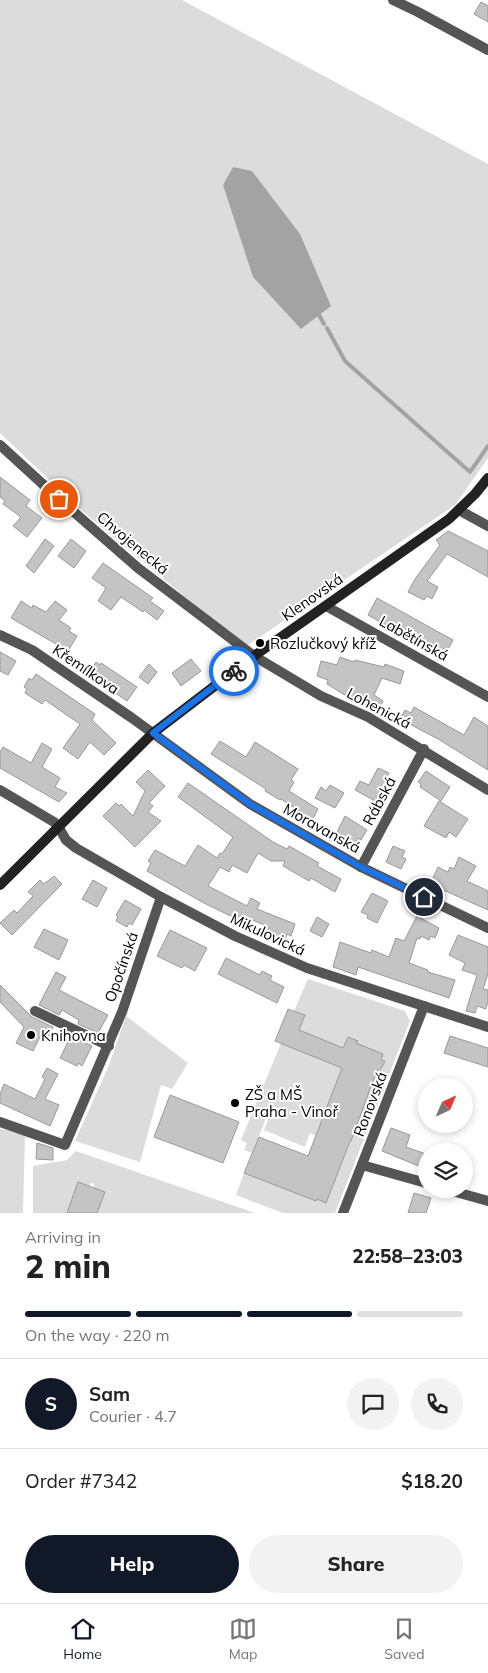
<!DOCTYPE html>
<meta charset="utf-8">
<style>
:root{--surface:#fff;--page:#f2f2f2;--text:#222;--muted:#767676;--line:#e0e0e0;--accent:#111827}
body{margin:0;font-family:Mulish,sans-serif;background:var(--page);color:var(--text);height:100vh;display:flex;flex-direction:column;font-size:19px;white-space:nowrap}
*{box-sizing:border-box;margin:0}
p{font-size:16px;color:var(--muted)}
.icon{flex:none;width:28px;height:28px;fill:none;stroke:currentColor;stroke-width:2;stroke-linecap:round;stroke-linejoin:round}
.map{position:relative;height:1213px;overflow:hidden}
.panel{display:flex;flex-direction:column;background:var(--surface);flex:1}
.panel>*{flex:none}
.needle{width:32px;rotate:44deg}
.tools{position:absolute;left:418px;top:1078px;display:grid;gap:10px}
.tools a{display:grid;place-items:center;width:55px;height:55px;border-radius:50%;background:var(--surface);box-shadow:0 2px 8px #0003;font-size:25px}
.pin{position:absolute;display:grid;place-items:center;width:42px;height:42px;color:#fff;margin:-21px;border:2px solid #fff;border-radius:50%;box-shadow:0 1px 5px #0007}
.courier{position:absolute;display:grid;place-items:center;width:50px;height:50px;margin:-25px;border:4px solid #1a73e8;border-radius:50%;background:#fff;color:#222;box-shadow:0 1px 6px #0007}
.overview em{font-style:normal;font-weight:800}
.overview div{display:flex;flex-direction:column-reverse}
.overview{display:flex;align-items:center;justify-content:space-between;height:85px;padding:0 25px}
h1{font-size:32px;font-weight:800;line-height:38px}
.bar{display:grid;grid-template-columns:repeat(4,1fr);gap:8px 5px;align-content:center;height:60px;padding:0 25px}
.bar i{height:6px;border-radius:4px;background:var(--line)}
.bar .selected{background:var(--accent)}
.bar p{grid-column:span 4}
.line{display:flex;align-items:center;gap:12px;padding:0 25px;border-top:1px solid var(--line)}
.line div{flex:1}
.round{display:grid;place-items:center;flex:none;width:52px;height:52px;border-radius:26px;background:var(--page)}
.cta{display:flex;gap:10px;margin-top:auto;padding:10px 25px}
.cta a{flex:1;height:58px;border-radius:30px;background:var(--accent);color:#fff;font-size:20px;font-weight:800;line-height:58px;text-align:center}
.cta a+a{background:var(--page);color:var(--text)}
.menu{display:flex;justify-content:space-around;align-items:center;height:70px;border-top:1px solid var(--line);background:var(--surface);font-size:14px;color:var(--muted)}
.menu a{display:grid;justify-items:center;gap:2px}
.menu .selected{color:var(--accent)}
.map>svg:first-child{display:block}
</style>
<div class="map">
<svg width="488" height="1213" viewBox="0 0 488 1213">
<rect width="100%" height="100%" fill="#fff"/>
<g fill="#dcdcdc">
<polygon points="0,0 182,0 488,164 488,458 455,505 245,647 80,509 0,433"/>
<polygon points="308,979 405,1011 410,1021 335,1213 283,1213 236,1195 244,1173 316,1201 317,1199 326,1203 340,1137 351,1141 377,1070 381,1071 385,1061 381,1059 383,1054 356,1043 357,1041 348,1037 336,1065 342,1068 316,1136 310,1133 305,1147 264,1130 269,1117 267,1116 252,1153 244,1150 247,1143 241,1140 281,1043 334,1045 299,1030 305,1015 294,1011"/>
<polygon points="126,1016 188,1063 172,1089 161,1085 140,1162 75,1141 109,1065"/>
<polygon points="0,1129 25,1133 23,1213 0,1213"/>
<polygon points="76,1151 255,1213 97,1213 105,1193 93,1188 94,1184 91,1183 89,1187 78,1183 67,1213 33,1213 33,1166 67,1160"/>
</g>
<polygon fill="#a3a3a3" points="233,167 252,171 300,234 331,306 301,329 253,277 223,185"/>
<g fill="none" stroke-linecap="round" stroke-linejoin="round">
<g stroke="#a3a3a3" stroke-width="4">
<polyline points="319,315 324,324"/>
<polyline points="327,328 345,361 470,472 488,446"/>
</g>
</g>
<g fill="#c4c4c4" stroke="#999">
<polygon points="481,2 488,6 488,22 474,14"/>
<polygon points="0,477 30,500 26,506 42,518 27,537 13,526 21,517 3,504 5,501 0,497"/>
<polygon points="448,531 488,551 488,577 447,554 427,581 438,587 432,599 427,596 424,600 408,592 415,579 440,545 436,540"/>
<polygon points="45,539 54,546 34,573 26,566"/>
<polygon points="71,539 86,551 74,568 58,556"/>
<polygon points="103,563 153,598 150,601 164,611 157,620 144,610 143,612 121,597 111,610 98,601 106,588 92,578"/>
<polygon points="377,598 453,640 444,657 368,615"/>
<polygon points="21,601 32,608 33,605 46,612 55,601 67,610 59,620 71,628 69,631 77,636 68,651 11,618"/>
<polygon points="0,652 16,661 8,675 0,671"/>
<polygon points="340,657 354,662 355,660 384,667 385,664 404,671 400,684 382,678 374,695 383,701 378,710 355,697 353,700 327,684 328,680 317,676 321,661 337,665"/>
<polygon points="191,659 201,671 181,686 172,673"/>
<polygon points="96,662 100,665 101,663 137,687 127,701 91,676 94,673 90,671"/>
<polygon points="149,664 157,672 148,684 139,677"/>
<polygon points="36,674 95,714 92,720 116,743 104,755 90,742 78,759 63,748 80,724 45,700 42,704 25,693 27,689 24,687 29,678 32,680"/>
<polygon points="414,707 464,735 474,717 488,726 488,770 438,739 400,719 405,710 411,713"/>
<polygon points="220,741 246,757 255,742 298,769 291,780 294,782 289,791 318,809 312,820 281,799 280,800 265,791 266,789 211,754"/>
<polygon points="42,743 52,749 42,767 60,778 55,787 67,793 59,802 0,768 0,752 3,747 31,763"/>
<polygon points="378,768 389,773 386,778 389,779 377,802 355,790 360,781 369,785"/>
<polygon points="148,770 165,786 149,803 153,806 148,812 161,821 135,847 103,816 116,803 119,806 121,804 133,816 145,791 136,782"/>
<polygon points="426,771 450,787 441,801 420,787 421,784 418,782"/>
<polygon points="188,783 273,842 287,849 289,846 319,863 317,866 341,879 335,892 311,878 309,881 283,866 285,861 271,861 258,853 247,873 232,865 229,872 220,867 208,886 247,906 251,898 260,903 257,909 295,924 291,936 287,934 285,940 266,933 269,927 250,919 247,924 204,903 147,871 151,863 148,861 155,850 185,866 198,845 217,858 220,853 222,854 233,837 178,797"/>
<polygon points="330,785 344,793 335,808 315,798 321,787 326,791"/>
<polygon points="439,801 468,819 456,837 449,832 446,838 424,826"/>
<polygon points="345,816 367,830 361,840 358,838 355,844 336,834"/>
<polygon points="393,846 405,851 402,857 406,859 401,869 386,862"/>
<polygon points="459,857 476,866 467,881 488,891 488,910 430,884 438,867 448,872 450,867 454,869"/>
<polygon points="54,876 62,884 12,935 0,923 14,910 17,913 33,896 28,892 40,880 44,884"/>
<polygon points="93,880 107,888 97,907 82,899"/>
<polygon points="372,893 388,901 377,923 367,918 368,915 361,912"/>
<polygon points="125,900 141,909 132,925 129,923 127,927 116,921 118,917 116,915"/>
<polygon points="417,916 439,928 435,938 431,936 429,940 421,936 420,939 417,938 409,963 428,970 428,972 455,980 449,998 358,967 356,975 333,967 340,942 371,953 372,950 389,957 396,938 404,941"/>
<polygon points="317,917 329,924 322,937 310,931"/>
<polygon points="44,929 68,940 59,960 34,947"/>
<polygon points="170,930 207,948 195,971 184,965 182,968 157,956"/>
<polygon points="458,935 488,947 488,974 483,989 488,990 488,1001 486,1009 477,1006 475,1013 466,1011 477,975 462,970 465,963 449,955"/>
<polygon points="226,958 260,975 262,971 272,976 270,980 284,987 277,1003 218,974"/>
<polygon points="56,972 66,977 59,990 108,1015 98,1033 78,1024 79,1020 62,1010 59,1015 39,1005"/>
<polygon points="0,985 32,1017 53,1027 49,1036 42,1033 33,1051 16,1043 24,1027 0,1002"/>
<polygon points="288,1009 305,1015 299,1030 343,1048 348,1037 358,1041 356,1043 383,1054 381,1060 385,1061 380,1071 377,1070 351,1141 350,1141 326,1203 317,1199 316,1201 244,1173 259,1137 308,1156 342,1068 275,1041"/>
<polygon points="71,1036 92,1046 82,1066 78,1063 77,1066 60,1058"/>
<polygon points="450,1036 488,1048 488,1067 444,1053"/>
<polygon points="47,1068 58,1074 45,1099 59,1105 50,1126 0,1103 0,1094 4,1084 35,1099 45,1079 42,1077"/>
<polygon points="170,1095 239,1122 223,1163 154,1137"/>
<polygon points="391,1128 410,1135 406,1147 426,1154 426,1169 382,1151"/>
<polygon points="37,1143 53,1148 53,1160 36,1159"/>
<polygon points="78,1182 105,1192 97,1213 67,1213"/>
<polygon points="414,1193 431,1198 426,1213 408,1213"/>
</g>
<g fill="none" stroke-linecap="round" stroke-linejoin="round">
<g stroke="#555" stroke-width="10">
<polyline points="393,0 418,12 488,50"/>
<polyline points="0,445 59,499 138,568 254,656 321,696 368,717 488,790"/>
<polyline points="459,510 488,526"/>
<polyline points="326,606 488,697"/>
<polyline points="0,635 32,650 132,718 250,804 361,867 488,928"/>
<polyline points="0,790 54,822 58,826 66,840 76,848 161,897 235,936 307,968 488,1027"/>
<polyline points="361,867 424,749"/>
<polyline points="35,1011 109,1046"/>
<polyline points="0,1122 65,1145 122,1012 161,897"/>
<polyline points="362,1165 426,1183"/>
<polyline points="445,1189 488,1201"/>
<polyline points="343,1213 424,1006"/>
</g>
<polyline stroke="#222" stroke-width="10" points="0,885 153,733 254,656 449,519 475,494 488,478"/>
</g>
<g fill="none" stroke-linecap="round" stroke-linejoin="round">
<polyline stroke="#595959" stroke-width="5" stroke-dasharray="0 9" points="59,499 138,568 254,656 234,671"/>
<polyline stroke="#1a73e8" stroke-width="6" points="234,671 153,733 250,804 361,867 424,897"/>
</g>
<g fill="#000" stroke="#fff" stroke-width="2">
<circle cx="260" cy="643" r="5"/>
<circle cx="31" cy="1035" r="5"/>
<circle cx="235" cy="1103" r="5"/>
</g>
<g text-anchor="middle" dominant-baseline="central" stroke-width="4" stroke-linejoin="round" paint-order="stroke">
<g font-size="15" fill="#000" stroke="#fff">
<text transform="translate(133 543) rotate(40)">Chvojenecká</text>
<text transform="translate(312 597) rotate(-35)">Klenovská</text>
<text transform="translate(414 638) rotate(29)">Labětínská</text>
<text transform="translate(86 669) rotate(34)">Křemílkova</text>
<text transform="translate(379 708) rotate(28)">Lohenická</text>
<text transform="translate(379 801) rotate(-62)">Rábská</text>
<text transform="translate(322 828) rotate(29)">Moravanská</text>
<text transform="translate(268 934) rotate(25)">Mikulovická</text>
<text transform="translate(121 967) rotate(-71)">Opočínská</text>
<text transform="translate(370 1104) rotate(-69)">Ronovská</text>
</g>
<g font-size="15" fill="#000" stroke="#fff" text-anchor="start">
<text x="270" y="643">Rozlučkový kříž</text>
<text x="41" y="1035">Knihovna</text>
<text x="245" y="1094">ZŠ a MŠ<tspan x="245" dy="17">Praha - Vinoř</tspan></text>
</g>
</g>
</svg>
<div class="tools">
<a><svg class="needle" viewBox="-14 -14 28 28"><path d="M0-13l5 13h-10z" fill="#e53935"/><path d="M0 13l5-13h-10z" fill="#767676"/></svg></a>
<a><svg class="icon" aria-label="layers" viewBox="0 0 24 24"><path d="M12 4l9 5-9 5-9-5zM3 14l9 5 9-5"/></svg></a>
</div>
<div class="pin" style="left:59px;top:499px;background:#ea580c"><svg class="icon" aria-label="bag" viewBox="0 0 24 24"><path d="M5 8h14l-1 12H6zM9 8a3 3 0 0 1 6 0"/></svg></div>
<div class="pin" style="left:424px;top:897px;background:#1f2937"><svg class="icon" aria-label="home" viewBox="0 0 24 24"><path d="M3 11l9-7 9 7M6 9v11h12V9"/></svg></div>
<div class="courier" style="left:234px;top:671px"><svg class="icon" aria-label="bike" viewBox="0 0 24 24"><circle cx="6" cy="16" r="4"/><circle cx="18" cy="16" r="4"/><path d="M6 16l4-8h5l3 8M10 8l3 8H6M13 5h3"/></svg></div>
</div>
<section class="panel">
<div class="overview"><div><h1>2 min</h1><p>Arriving in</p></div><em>22:58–23:03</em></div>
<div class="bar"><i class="selected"></i><i class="selected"></i><i class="selected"></i><i></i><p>On the way · 220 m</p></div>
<div class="line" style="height:90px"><b class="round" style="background:var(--accent);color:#fff">S</b><div><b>Sam</b><p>Courier · 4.7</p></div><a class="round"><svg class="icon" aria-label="chat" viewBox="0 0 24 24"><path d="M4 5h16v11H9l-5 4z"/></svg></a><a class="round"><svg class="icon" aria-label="phone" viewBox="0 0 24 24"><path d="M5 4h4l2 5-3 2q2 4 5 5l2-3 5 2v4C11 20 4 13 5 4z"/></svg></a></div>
<div class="line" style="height:65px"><div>Order #7342</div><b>$18.20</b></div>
<div class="cta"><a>Help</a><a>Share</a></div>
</section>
<nav class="menu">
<a class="selected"><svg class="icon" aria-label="home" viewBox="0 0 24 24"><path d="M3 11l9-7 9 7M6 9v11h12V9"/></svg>Home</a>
<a><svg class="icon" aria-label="map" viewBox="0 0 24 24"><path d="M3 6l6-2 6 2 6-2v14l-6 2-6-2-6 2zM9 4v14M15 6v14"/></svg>Map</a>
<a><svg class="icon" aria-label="saved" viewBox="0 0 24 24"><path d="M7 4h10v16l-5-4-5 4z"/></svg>Saved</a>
</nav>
